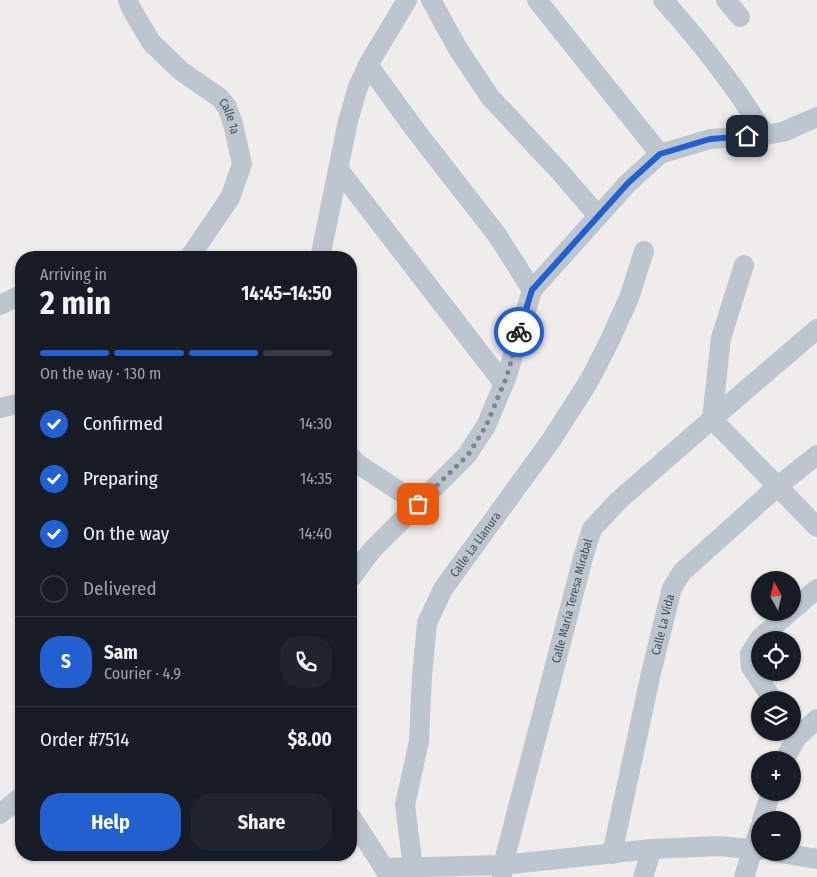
<!DOCTYPE html>
<meta charset="utf-8">
<style>
:root{--surface:#171b24;--page:#20242c;--text:#f1f3f6;--muted:#9ea1a6;--line:#363941;--accent:#2260d2}
body{margin:0;font-family:"Fira Sans Condensed",sans-serif;background:var(--page);color:var(--text);height:100vh;display:flex;flex-direction:column;font-size:19px;white-space:nowrap}
*{box-sizing:border-box;margin:0}
p{font-size:16px;color:var(--muted)}
.icon{flex:none;width:28px;height:28px;fill:none;stroke:currentColor;stroke-width:2;stroke-linecap:round;stroke-linejoin:round}
.map{position:relative;flex:1;overflow:hidden}
.panel{position:absolute;left:15px;top:251px;width:342px;height:610px;display:flex;flex-direction:column;background:var(--surface);border-radius:20px;box-shadow:0 1px 4px #0004}
.panel>*{flex:none}
.needle{width:32px;rotate:352deg}
.fabs{position:absolute;left:751px;top:571px;display:grid;gap:10px}
.fabs a{display:grid;place-items:center;width:50px;height:50px;border-radius:50%;background:var(--surface);box-shadow:0 1px 4px #0004;font-size:25px}
.pin{position:absolute;display:grid;place-items:center;width:42px;height:42px;color:#fff;margin:-21px;border-radius:10px;box-shadow:0 2px 8px #0006}
.courier{position:absolute;display:grid;place-items:center;width:50px;height:50px;margin:-25px;border:4px solid #2260d2;border-radius:50%;background:#fff;color:#222;box-shadow:0 1px 6px #0007}
.overview em{font-style:normal;font-weight:700}
.overview div{display:flex;flex-direction:column-reverse}
.overview{display:flex;align-items:center;justify-content:space-between;height:85px;padding:0 25px}
h1{font-size:32px;font-weight:700;line-height:38px}
.bar{display:grid;grid-template-columns:repeat(4,1fr);gap:8px 5px;align-content:center;height:60px;padding:0 25px}
.bar i{height:6px;border-radius:4px;background:var(--line)}
.bar .on{background:var(--accent)}
.bar p{grid-column:span 4}
.line{display:flex;align-items:center;gap:12px;padding:0 25px;border-top:1px solid var(--line)}
.line div{flex:1}
.round{display:grid;place-items:center;flex:none;width:52px;height:52px;border-radius:20px;background:var(--page)}
ol{padding:0 25px;list-style:none}
li{display:flex;align-items:center;gap:15px;height:55px}
li p{margin-inline-start:auto}
li .icon{padding:5px;border-radius:50%;background:var(--accent);color:#fff;stroke-width:4}
li:last-child{color:var(--muted)}
li i{width:28px;height:28px;border:2px solid var(--line);border-radius:50%}
.primary-button{display:flex;gap:10px;margin-top:auto;padding:10px 25px}
.primary-button a{flex:1;height:58px;border-radius:20px;background:var(--accent);color:#fff;font-size:20px;font-weight:700;line-height:58px;text-align:center}
.primary-button a+a{background:var(--page);color:var(--text)}
.map>svg:first-child{display:block}
</style>
<div class="map">
<svg width="817" height="877" viewBox="0 0 817 877">
<rect width="100%" height="100%" fill="#efecec"/>
<g fill="none" stroke-linecap="round" stroke-linejoin="round">
<g stroke="#bdc5ce" stroke-width="20">
<path id="s1" d="M128,0L131,8L151,42L181,71L220,98L227,107L233,124L242,164L230,198L189,258"/>
<polyline points="431,0 458,49 490,97 562,174 598,216"/>
<polyline points="537,0 660,154"/>
<path d="M663,0C701,42 736,87 765,135"/>
<polyline points="726,0 740,17"/>
<polyline points="368,65 416,131 497,235 532,290"/>
<polyline points="339,170 504,384"/>
<polyline points="320,258 348,121 358,87 368,65 407,0"/>
<polyline points="744,265 721,338 712,419 817,527"/>
<polyline points="0,305 21,295"/>
<polyline points="0,408 21,403"/>
<polyline points="351,457 358,464 419,504"/>
<polyline points="351,578 372,550 467,455 486,426 507,376 532,290 628,183 660,154 710,139 765,135 783,132 817,117"/>
<polyline points="792,610 817,589"/>
<polyline points="773,700 751,667 750,654 760,638 790,612"/>
<polyline points="784,760 797,737 817,719"/>
<polyline points="0,814 21,797"/>
<polyline points="351,817 390,877"/>
<polyline points="762,820 771,792"/>
<polyline points="774,852 817,859"/>
<path id="s2" d="M612,854L651,673L672,588L682,572L778,486L817,455"/>
<path id="s3" d="M413,867L405,805L419,741L422,676L427,623L443,589L552,439L589,381L609,342L629,298L644,251"/>
<polyline points="384,868 503,865 652,849 719,846 760,850"/>
<path id="s4" d="M502,877L503,865L584,554L592,529L618,501L712,419L817,329"/>
<polyline points="643,877 652,849"/>
<polyline points="744,877 760,827"/>
</g>
</g>
<g fill="none" stroke-linecap="round" stroke-linejoin="round">
<polyline stroke="#80858c" stroke-width="5" stroke-dasharray="0 9" points="418,504 468,455 486,426 507,376 519,332"/>
<polyline stroke="#2260d2" stroke-width="6" points="519,332 532,290 628,183 660,154 710,139 747,136"/>
</g>
<g text-anchor="middle" dominant-baseline="central" stroke-width="4" stroke-linejoin="round" paint-order="stroke">
<g font-size="12" fill="#454e58" stroke="#fff">
<text stroke="none"><textPath href="#s1" startOffset="158">Calle 1a</textPath></text>
<text stroke="none"><textPath href="#s3" startOffset="339">Calle La Llanura</textPath></text>
<text stroke="none"><textPath href="#s4" startOffset="285">Calle María Teresa Mirabal</textPath></text>
<text stroke="none"><textPath href="#s2" startOffset="235">Calle La Vida</textPath></text>
</g>
</g>
</svg>
<div class="fabs">
<a><svg class="needle" viewBox="-14 -14 28 28"><path d="M0-13l5 13h-10z" fill="#e53935"/><path d="M0 13l5-13h-10z" fill="#9ea1a6"/></svg></a>
<a><svg class="icon" aria-label="locate" viewBox="0 0 24 24"><circle cx="12" cy="12" r="6"/><path d="M12 2v4M12 18v4M2 12h4M18 12h4"/></svg></a>
<a><svg class="icon" aria-label="layers" viewBox="0 0 24 24"><path d="M12 4l9 5-9 5-9-5zM3 14l9 5 9-5"/></svg></a>
<a>+</a>
<a>−</a>
</div>
<div class="pin" style="left:418px;top:504px;background:#ea580c"><svg class="icon" aria-label="bag" viewBox="0 0 24 24"><path d="M5 8h14l-1 12H6zM9 8a3 3 0 0 1 6 0"/></svg></div>
<div class="pin" style="left:747px;top:136px;background:#1f2937"><svg class="icon" aria-label="home" viewBox="0 0 24 24"><path d="M3 11l9-7 9 7M6 9v11h12V9"/></svg></div>
<div class="courier" style="left:519px;top:332px"><svg class="icon" aria-label="bike" viewBox="0 0 24 24"><circle cx="6" cy="16" r="4"/><circle cx="18" cy="16" r="4"/><path d="M6 16l4-8h5l3 8M10 8l3 8H6M13 5h3"/></svg></div>
<section class="panel">
<div class="overview"><div><h1>2 min</h1><p>Arriving in</p></div><em>14:45–14:50</em></div>
<div class="bar"><i class="on"></i><i class="on"></i><i class="on"></i><i></i><p>On the way · 130 m</p></div>
<ol>
<li><svg class="icon" aria-label="check" viewBox="0 0 24 24"><path d="M5 12l5 5 9-10"/></svg>Confirmed<p>14:30</p></li>
<li><svg class="icon" aria-label="check" viewBox="0 0 24 24"><path d="M5 12l5 5 9-10"/></svg>Preparing<p>14:35</p></li>
<li><svg class="icon" aria-label="check" viewBox="0 0 24 24"><path d="M5 12l5 5 9-10"/></svg>On the way<p>14:40</p></li>
<li><i></i>Delivered</li>
</ol>
<div class="line" style="height:90px"><b class="round" style="background:var(--accent);color:#fff">S</b><div><b>Sam</b><p>Courier · 4.9</p></div><a class="round"><svg class="icon" aria-label="phone" viewBox="0 0 24 24"><path d="M5 4h4l2 5-3 2q2 4 5 5l2-3 5 2v4C11 20 4 13 5 4z"/></svg></a></div>
<div class="line" style="height:65px"><div>Order #7514</div><b>$8.00</b></div>
<div class="primary-button"><a>Help</a><a>Share</a></div>
</section>
</div>
